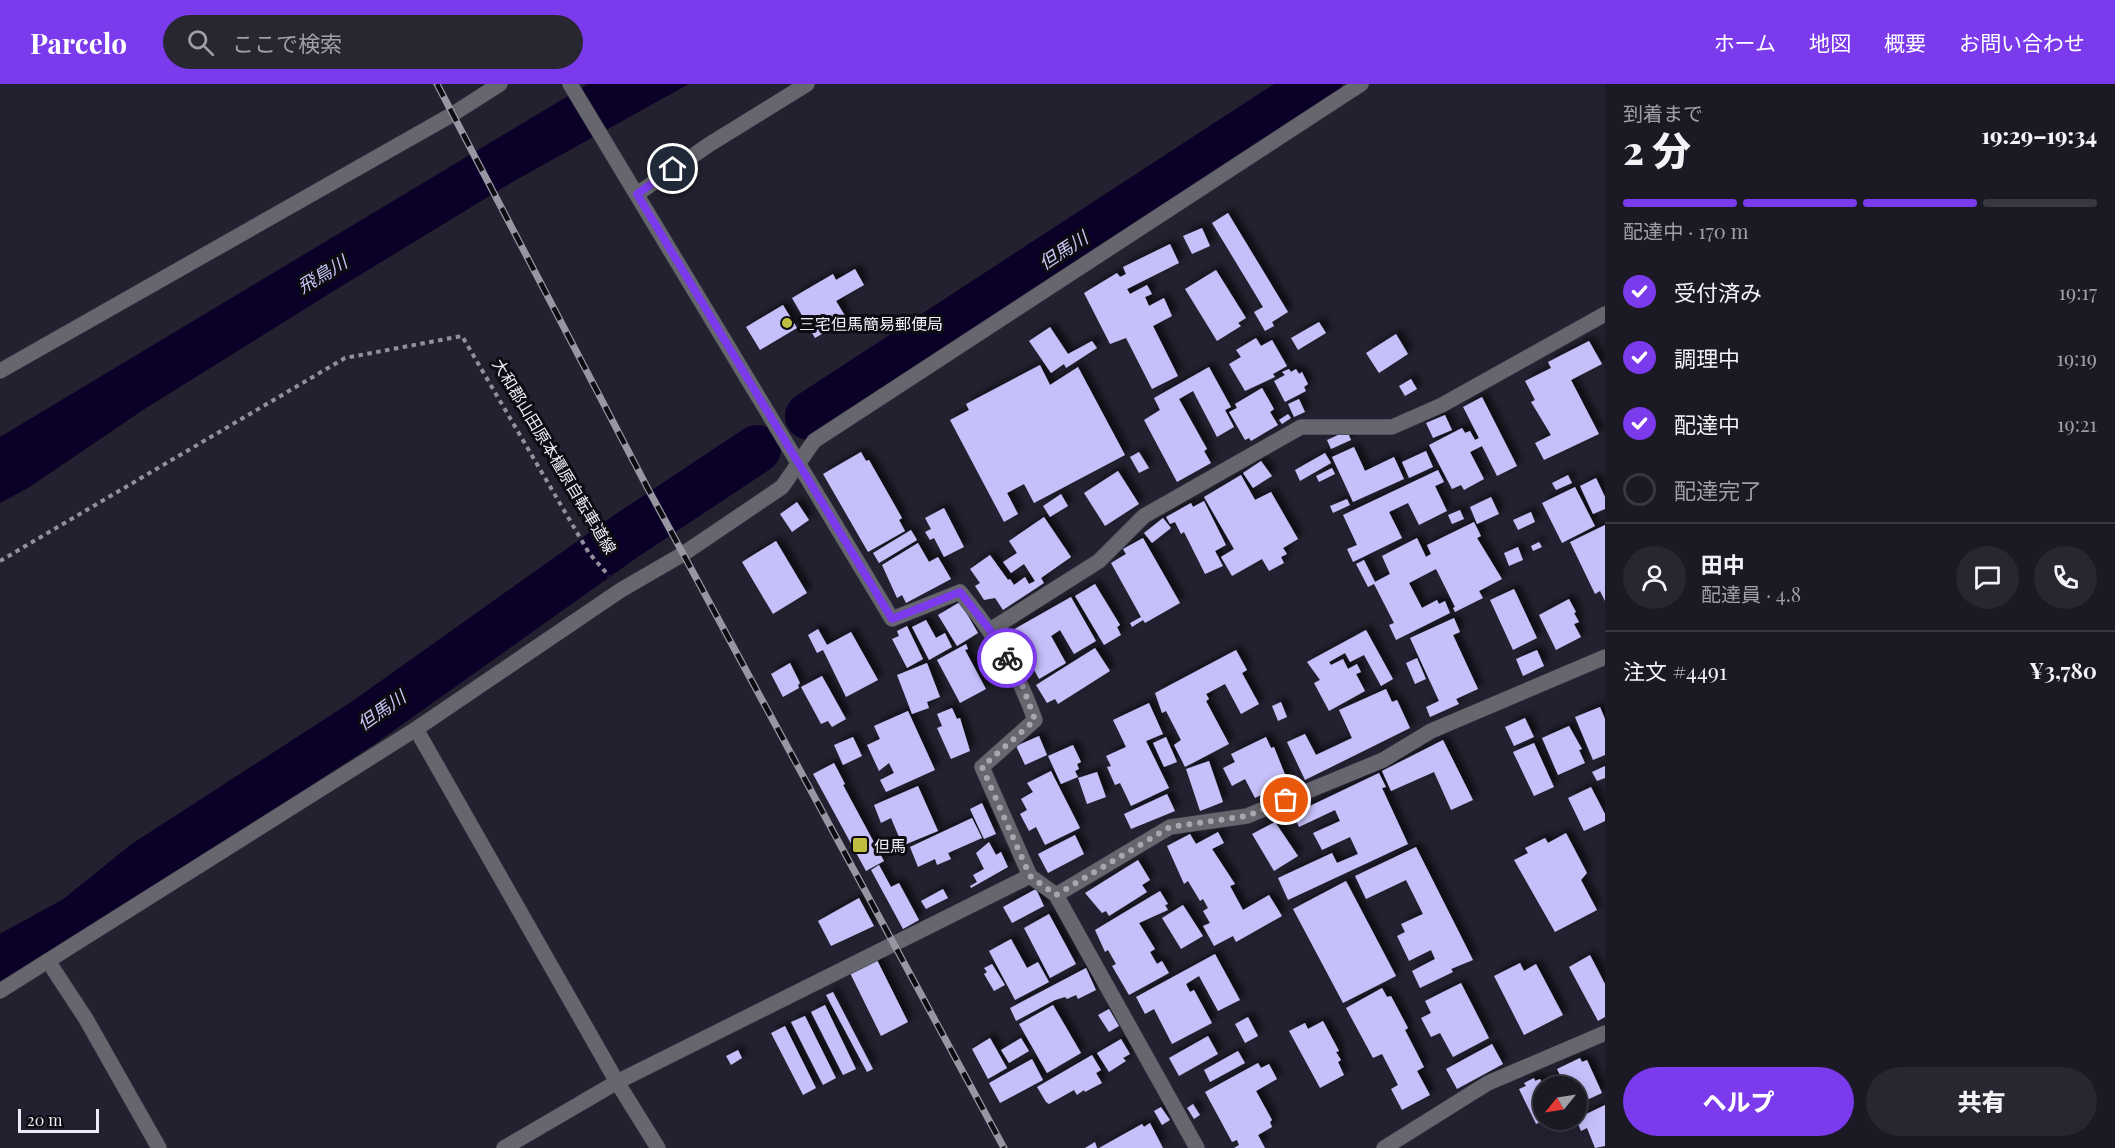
<!DOCTYPE html>
<html lang="ja">
<meta charset="utf-8">
<style>
:root{--surface:#1a1924;--page:#272631;--text:#f1f3f6;--muted:#9fa0a6;--line:#383841;--accent:#7c3aed}
body{margin:0;font-family:"Playfair Display","Noto Sans JP",serif;background:var(--page);color:var(--text);height:100vh;display:flex;flex-direction:column;font-size:22px;white-space:nowrap}
*{box-sizing:border-box;margin:0}
p{font-size:20px;color:var(--muted)}
.icon{flex:none;width:33px;height:33px;fill:none;stroke:currentColor;stroke-width:2;stroke-linecap:round;stroke-linejoin:round}
.map{position:relative;flex:1;overflow:hidden}
.details{display:flex;flex-direction:column;background:var(--surface);width:510px}
.details>*{flex:none}
.needle{width:39px;rotate:240deg}
.buttons{position:absolute;left:1533px;top:992px;display:grid;gap:12px}
.buttons a{display:grid;place-items:center;width:54px;height:54px;border-radius:50%;background:var(--surface);box-shadow:0 3px 15px #0003,0 0 0 2px var(--line);font-size:30px}
.scale{position:absolute;left:18px;bottom:15px;width:81px;box-sizing:border-box;padding-left:6px;border:3px solid #ececf6;border-top:0;font-size:16px;line-height:21px;white-space:nowrap;color:#ececf6;-webkit-text-stroke:4px #0c0c12;paint-order:stroke}
.pin{position:absolute;display:grid;place-items:center;width:51px;height:51px;color:#fff;margin:-26px;border:3px solid #fff;border-radius:50%;box-shadow:0 2px 6px #0007}
.courier{position:absolute;display:grid;place-items:center;width:60px;height:60px;margin:-30px;border:4px solid #7c3aed;border-radius:50%;background:#fff;color:#222;box-shadow:0 2px 8px #0007}
.headline em{font-style:normal;font-weight:800}
.headline div{display:flex;flex-direction:column-reverse}
.headline{display:flex;align-items:center;justify-content:space-between;height:102px;padding:0 18px}
h1{font-size:39px;font-weight:800;line-height:45px}
.bar{display:grid;grid-template-columns:repeat(4,1fr);gap:9px 6px;align-content:center;height:72px;padding:0 18px}
.bar i{height:8px;border-radius:4px;background:var(--line)}
.bar .selected{background:var(--accent)}
.bar p{grid-column:span 4}
.line{display:flex;align-items:center;gap:15px;padding:0 18px;border-top:2px solid var(--line)}
.line div{flex:1}
.round{display:grid;place-items:center;flex:none;width:63px;height:63px;border-radius:32px;background:var(--page)}
ol{padding:0 18px;list-style:none}
li{display:flex;align-items:center;gap:18px;height:66px}
li p{margin-inline-start:auto}
li .icon{padding:6px;border-radius:50%;background:var(--accent);color:#fff;stroke-width:4}
li:last-child{color:var(--muted)}
li i{width:33px;height:33px;border:3px solid var(--line);border-radius:50%}
.cta{display:flex;gap:12px;margin-top:auto;padding:12px 18px}
.cta a{flex:1;height:69px;border-radius:36px;background:var(--accent);color:#fff;font-size:24px;font-weight:800;line-height:69px;text-align:center}
.cta a+a{background:var(--page);color:var(--text)}
header{display:flex;align-items:center;gap:36px;box-sizing:border-box;height:84px;padding:0 30px;background:var(--accent);color:#fff}
header strong{font-size:28px}
nav{display:flex;gap:33px;margin-inline-start:auto;font-size:21px}
.search{width:420px;height:54px;background:var(--page);display:flex;align-items:center;gap:15px;box-sizing:border-box;padding:0 21px;border-radius:33px;color:var(--muted);font-size:22px}
main{display:flex;flex:1;min-height:0}
.map>svg:first-child{display:block}
</style>
<header>
<strong>Parcelo</strong>
<div class="search"><svg class="icon" aria-label="search" viewBox="0 0 24 24"><circle cx="10" cy="10" r="6"/><path d="M15 15l6 6"/></svg>ここで検索</div>
<nav><a>ホーム</a><a>地図</a><a>概要</a><a>お問い合わせ</a></nav>
</header>
<main>
<div class="map">
<svg width="1605" height="1064" viewBox="0 0 1605 1064">
<defs>
<filter id="shadow"><feDropShadow dx="5.5" dy="-5.5" stdDeviation="3" flood-color="#0009"/></filter>
</defs>
<rect width="100%" height="100%" fill="#232130"/>
<polygon fill="#0b0027" points="588,0 689,0 514,97 332,208 146,324 28,404 0,419 0,353"/>
<g fill="none" stroke-linecap="round" stroke-linejoin="round">
<g stroke="#0b0027" stroke-width="48">
<polyline points="809,332 1318,0"/>
<polyline points="0,877 77,835 145,780 363,639 626,452 757,365"/>
</g>
</g>
<g fill="#c5c0f9" filter="url(#shadow)">
<polygon points="1228,129 1288,228 1272,238 1274,242 1265,247 1254,228 1263,223 1212,139"/>
<polygon points="1202,144 1210,162 1192,170 1183,152"/>
<polygon points="1170,160 1179,179 1127,205 1130,210 1147,201 1152,210 1145,213 1149,222 1164,214 1172,232 1153,242 1178,292 1152,305 1126,254 1110,260 1084,209 1117,189 1120,193 1126,190 1123,183"/>
<polygon points="855,185 864,201 836,217 847,235 815,254 792,214 833,190 836,196"/>
<polygon points="1216,186 1246,234 1238,239 1241,242 1217,257 1185,205"/>
<polygon points="783,221 797,244 760,266 746,243"/>
<polygon points="1319,238 1326,249 1298,266 1291,254"/>
<polygon points="1050,243 1068,270 1092,257 1097,264 1066,284 1064,280 1051,289 1029,257"/>
<polygon points="1396,250 1408,270 1379,289 1366,269"/>
<polygon points="1256,254 1261,262 1272,256 1287,282 1273,290 1275,293 1245,307 1229,280 1241,273 1236,266"/>
<polygon points="1589,257 1602,280 1571,296 1599,350 1544,376 1535,359 1551,351 1531,318 1535,316 1525,297 1551,284 1548,278"/>
<polygon points="1040,281 1050,301 1078,283 1125,371 1034,419 1024,400 1007,409 1018,430 1004,438 950,336 969,326 966,320"/>
<polygon points="1209,283 1231,323 1225,326 1234,343 1217,353 1193,307 1179,315 1207,365 1204,367 1211,379 1177,398 1144,336 1160,326 1154,314"/>
<polygon points="1289,285 1291,288 1296,285 1299,290 1302,288 1308,300 1304,303 1306,307 1285,318 1274,297 1285,291 1282,288"/>
<polygon points="1411,295 1417,305 1405,312 1399,302"/>
<polygon points="1262,304 1274,325 1270,328 1278,341 1251,357 1249,354 1245,356 1229,328 1237,324 1235,320"/>
<polygon points="1482,313 1517,382 1497,392 1482,362 1470,368 1484,395 1464,406 1461,401 1452,405 1429,361 1462,344 1465,349 1470,347 1475,356 1479,354 1463,323"/>
<polygon points="1299,315 1305,328 1294,333 1288,320"/>
<polygon points="1288,330 1291,334 1282,340 1279,336"/>
<polygon points="1445,331 1452,346 1433,354 1426,339"/>
<polygon points="1347,347 1351,356 1331,365 1327,356"/>
<polygon points="1354,363 1365,387 1394,373 1404,395 1353,418 1332,373"/>
<polygon points="1426,367 1433,383 1409,394 1402,378"/>
<polygon points="861,368 866,377 869,376 902,434 899,436 905,447 868,468 823,390"/>
<polygon points="1139,368 1149,384 1139,389 1130,373"/>
<polygon points="1325,369 1331,379 1300,397 1295,386"/>
<polygon points="1261,377 1272,392 1253,404 1243,389"/>
<polygon points="1332,384 1335,390 1319,398 1316,392"/>
<polygon points="1438,386 1444,398 1435,402 1447,427 1419,441 1408,419 1389,428 1402,454 1353,478 1347,465 1357,461 1343,431"/>
<polygon points="1118,387 1139,420 1105,442 1084,409"/>
<polygon points="1241,391 1255,416 1271,408 1298,455 1283,464 1287,470 1281,473 1284,479 1269,487 1262,475 1232,492 1221,473 1234,465 1204,413"/>
<polygon points="1568,391 1572,399 1556,406 1552,399"/>
<polygon points="1596,394 1605,413 1605,425 1593,430 1580,402"/>
<polygon points="1575,403 1595,442 1562,459 1542,419"/>
<polygon points="1061,410 1068,422 1050,433 1043,422"/>
<polygon points="1491,413 1499,430 1477,440 1470,423"/>
<polygon points="1347,415 1350,421 1333,429 1330,422"/>
<polygon points="1204,417 1226,461 1215,467 1223,482 1205,490 1184,448 1181,450 1175,438 1170,440 1166,433 1191,419 1193,423"/>
<polygon points="797,418 809,436 792,448 780,430"/>
<polygon points="944,424 964,463 944,473 934,454 930,456 925,448 931,445 925,434"/>
<polygon points="1460,426 1464,435 1452,440 1448,431"/>
<polygon points="1531,428 1535,438 1518,446 1513,436"/>
<polygon points="1044,433 1071,473 1041,494 1044,499 1003,526 995,514 984,516 975,502 980,499 970,485 990,471 1008,496 1010,495 1014,501 1025,493 1029,500 1035,497 1024,480 1011,489 1003,478 1017,469 1009,457"/>
<polygon points="1163,434 1171,444 1152,459 1144,449"/>
<polygon points="1474,438 1481,452 1477,454 1502,495 1479,507 1483,514 1455,528 1453,524 1455,523 1436,485 1409,499 1422,524 1437,516 1439,520 1445,517 1450,529 1396,556 1389,541 1394,539 1374,500 1368,503 1356,480 1364,476 1375,498 1390,490 1382,472 1417,454 1426,473 1431,470 1427,461"/>
<polygon points="1605,441 1605,517 1600,507 1595,510 1570,458"/>
<polygon points="911,446 917,456 879,479 873,469"/>
<polygon points="1143,454 1180,519 1145,539 1143,536 1132,543 1130,539 1141,533 1111,479 1126,470 1123,465"/>
<polygon points="776,457 807,509 773,530 742,478"/>
<polygon points="1539,458 1542,463 1533,467 1531,462"/>
<polygon points="918,459 929,478 938,473 951,495 906,519 902,511 897,514 882,481"/>
<polygon points="1518,463 1523,476 1509,482 1504,469"/>
<polygon points="1095,500 1120,541 1117,543 1121,551 1104,561 1075,512"/>
<polygon points="1514,505 1537,554 1513,566 1490,516"/>
<polygon points="1071,513 1096,557 1074,570 1060,546 1051,552 1066,579 1039,595 1033,584 1030,586 1011,547"/>
<polygon points="1569,515 1576,528 1574,529 1579,538 1574,540 1581,553 1556,566 1539,531"/>
<polygon points="960,518 978,549 957,562 938,531"/>
<polygon points="1454,534 1460,548 1453,551 1478,605 1456,615 1459,620 1430,633 1426,623 1439,617 1410,554"/>
<polygon points="926,536 936,554 945,549 952,563 929,576 912,543"/>
<polygon points="907,542 923,575 907,584 892,555 899,552 897,547"/>
<polygon points="818,545 827,561 851,548 878,596 846,613 823,566 817,569 808,551"/>
<polygon points="1366,546 1393,595 1381,602 1364,571 1350,578 1345,569 1329,578 1331,581 1343,575 1348,585 1357,580 1361,588 1356,590 1365,607 1329,627 1314,599 1320,596 1307,578"/>
<polygon points="966,560 968,565 965,566 986,605 960,619 937,576"/>
<polygon points="1095,564 1110,587 1058,620 1055,615 1047,619 1036,601"/>
<polygon points="1236,566 1247,586 1242,589 1259,620 1241,630 1225,600 1206,610 1209,615 1206,617 1229,660 1185,683 1174,661 1181,656 1166,627 1162,629 1155,609"/>
<polygon points="1537,566 1544,582 1523,592 1516,575"/>
<polygon points="1417,574 1426,595 1415,600 1406,579"/>
<polygon points="790,579 800,599 798,601 799,604 783,613 771,590"/>
<polygon points="927,579 940,613 927,618 929,624 912,630 897,591"/>
<polygon points="822,592 846,635 832,643 828,637 821,640 801,603"/>
<polygon points="1386,605 1392,618 1397,616 1410,644 1305,696 1287,658 1305,650 1316,671 1352,654 1339,626"/>
<polygon points="1281,618 1287,633 1278,637 1272,622"/>
<polygon points="1149,619 1163,650 1146,657 1169,704 1131,722 1120,699 1115,701 1107,683 1111,682 1106,672 1126,663 1113,636"/>
<polygon points="1600,623 1605,635 1605,671 1593,676 1575,633"/>
<polygon points="952,624 957,635 960,634 970,667 951,675 937,644 942,642 937,630"/>
<polygon points="908,627 935,686 886,708 880,696 894,689 889,679 879,687 867,661 880,655 874,642"/>
<polygon points="1525,634 1534,653 1514,662 1505,643"/>
<polygon points="1569,642 1582,665 1579,666 1585,679 1558,691 1542,654"/>
<polygon points="1039,652 1047,671 1025,681 1016,662"/>
<polygon points="853,653 862,672 843,681 834,661"/>
<polygon points="1166,653 1177,678 1164,683 1153,659"/>
<polygon points="1266,653 1271,664 1274,663 1288,698 1255,714 1245,695 1232,702 1223,684 1235,678 1231,670"/>
<polygon points="1443,656 1473,716 1451,726 1434,688 1391,707 1382,687"/>
<polygon points="1534,659 1554,703 1534,712 1513,668"/>
<polygon points="1073,661 1081,678 1077,680 1079,685 1075,687 1078,693 1061,700 1048,672"/>
<polygon points="1209,677 1223,718 1200,727 1186,685"/>
<polygon points="834,679 845,700 843,701 884,777 866,787 813,690"/>
<polygon points="1605,682 1605,694 1597,697 1592,688"/>
<polygon points="1051,687 1080,744 1045,761 1036,743 1029,747 1020,730 1027,726 1021,715 1033,708 1027,699"/>
<polygon points="1097,688 1106,713 1087,720 1078,694"/>
<polygon points="1379,689 1386,703 1382,704 1408,760 1288,816 1278,794 1332,769 1337,779 1358,770 1350,753 1322,766 1313,749 1340,737 1335,726 1299,743 1293,730"/>
<polygon points="918,702 938,747 904,761 906,764 899,767 894,755 899,753 891,734 881,739 874,721"/>
<polygon points="1591,703 1605,730 1605,737 1584,747 1568,714"/>
<polygon points="1167,710 1175,727 1131,745 1124,730"/>
<polygon points="982,719 996,750 984,755 970,725"/>
<polygon points="972,734 982,754 948,769 951,775 937,781 935,775 918,783 910,763"/>
<polygon points="1275,738 1298,772 1274,787 1252,750"/>
<polygon points="1218,748 1224,759 1212,765 1235,800 1230,802 1243,826 1269,811 1282,832 1236,858 1233,852 1214,862 1203,842 1210,839 1203,827 1208,824 1203,815 1200,817 1188,797 1184,800 1167,762 1190,750 1196,760"/>
<polygon points="1566,749 1587,789 1581,796 1597,826 1555,848 1514,776 1528,769 1525,764 1545,754 1548,759"/>
<polygon points="1075,751 1084,770 1048,789 1038,770"/>
<polygon points="989,758 996,771 1001,768 1008,783 971,804 970,802 977,798 973,791 984,785 976,769"/>
<polygon points="1416,763 1473,876 1451,885 1453,888 1420,904 1412,887 1435,875 1431,866 1409,877 1397,852 1405,848 1401,840 1423,830 1406,796 1366,815 1355,792"/>
<polygon points="1138,776 1150,796 1142,801 1147,808 1109,832 1106,827 1102,829 1085,809"/>
<polygon points="879,781 891,803 899,799 919,836 903,845 871,786"/>
<polygon points="1346,797 1396,892 1343,919 1293,825"/>
<polygon points="943,805 948,814 926,825 921,817"/>
<polygon points="1036,805 1044,822 1012,839 1003,823"/>
<polygon points="1160,807 1168,820 1165,821 1168,826 1139,839 1155,865 1150,868 1157,880 1162,877 1169,889 1129,911 1112,882 1116,880 1108,866 1105,868 1095,846"/>
<polygon points="859,814 874,842 831,862 818,837"/>
<polygon points="1183,821 1203,852 1181,865 1162,834"/>
<polygon points="1049,830 1076,880 1050,894 1024,844"/>
<polygon points="1011,855 1027,884 1038,878 1049,898 1015,916 989,867"/>
<polygon points="1215,870 1240,916 1218,927 1199,892 1186,900 1190,908 1194,906 1212,939 1172,960 1154,925 1145,930 1136,913"/>
<polygon points="1590,871 1605,900 1605,933 1598,937 1569,883"/>
<polygon points="877,876 908,938 881,952 850,889"/>
<polygon points="1520,879 1524,887 1536,880 1563,931 1524,951 1494,892"/>
<polygon points="992,880 1005,901 994,907 984,890 987,888 984,884"/>
<polygon points="1086,884 1096,906 1078,915 1076,911 1067,915 1065,913 1055,916 1016,937 1010,924"/>
<polygon points="1461,899 1489,954 1453,973 1440,949 1431,953 1421,934 1431,929 1425,917"/>
<polygon points="1382,904 1387,913 1391,912 1408,944 1405,946 1424,983 1417,987 1430,1011 1402,1026 1391,1005 1398,1001 1382,970 1373,974 1346,924"/>
<polygon points="833,908 873,985 867,988 826,911"/>
<polygon points="825,921 856,985 843,991 811,928"/>
<polygon points="1053,921 1081,969 1047,989 1019,940"/>
<polygon points="1109,925 1119,942 1109,948 1098,931"/>
<polygon points="805,932 836,994 823,1001 791,938"/>
<polygon points="1248,933 1258,952 1245,959 1235,940"/>
<polygon points="1323,937 1339,967 1336,968 1341,976 1338,978 1344,991 1320,1004 1289,947 1305,939 1308,945"/>
<polygon points="785,942 816,1004 803,1011 771,949"/>
<polygon points="1208,952 1218,970 1179,992 1169,974"/>
<polygon points="990,954 1007,984 988,995 972,965"/>
<polygon points="1021,954 1029,967 1009,979 1001,966"/>
<polygon points="1121,955 1130,970 1123,974 1126,977 1109,988 1097,969"/>
<polygon points="1492,960 1503,980 1457,1005 1446,985"/>
<polygon points="738,966 742,974 731,981 726,972"/>
<polygon points="1238,967 1245,979 1210,998 1204,986"/>
<polygon points="1092,971 1101,986 1096,989 1102,999 1085,1008 1084,1006 1077,1011 1074,1006 1049,1020 1046,1018 1037,1003"/>
<polygon points="1580,974 1582,978 1587,976 1602,1009 1576,1021 1576,1002 1544,1002 1544,1035 1547,1035 1536,1040 1519,1005 1526,1002 1524,999 1534,994 1535,997 1540,995 1542,999 1560,991 1557,985"/>
<polygon points="1032,975 1043,996 1000,1019 989,999"/>
<polygon points="1258,979 1261,984 1269,980 1277,995 1256,1007 1272,1036 1270,1038 1272,1043 1258,1051 1265,1064 1234,1064 1239,1061 1237,1056 1232,1058 1205,1008"/>
<polygon points="1193,1020 1200,1031 1194,1035 1187,1024"/>
<polygon points="1605,1021 1605,1062 1595,1064 1587,1044 1581,1047 1576,1035"/>
<polygon points="1161,1023 1170,1036 1162,1041 1154,1027"/>
<polygon points="1150,1039 1163,1064 1099,1064 1142,1040 1144,1043"/>
<polygon points="1095,1058 1097,1064 1085,1064"/>
</g>
<g fill="none" stroke-linecap="round" stroke-linejoin="round">
<defs>
<g id="minor">
<path d="M570,0L892,535L960,508C995,552 1016,583 1035,636L982,683L1030,792L1056,811L1197,1064"/>
<polyline points="637,110 710,60 807,0"/>
<polyline points="0,287 453,30 500,0"/>
<polyline points="990,546 1099,477 1144,432 1301,343 1392,343 1442,321 1605,230"/>
<polyline points="416,645 617,998 658,1064"/>
<polyline points="1056,811 1170,743 1247,732 1383,676 1431,647 1605,573"/>
<polyline points="48,877 86,935 159,1064"/>
<polyline points="0,907 416,645 621,506 683,470 782,403 814,357 1361,0"/>
<polyline points="504,1064 617,998 1030,792"/>
<polyline points="1384,1064 1488,999 1605,949"/>
</g>
</defs>
<use href="#minor" stroke="#3f3d4c" stroke-width="16"/>
<polyline stroke="#91919d" stroke-width="4" stroke-dasharray="4.5 4.5" stroke-linecap="butt" points="0,477 345,274 462,252 589,469 609,492"/>
<use href="#minor" stroke="#66666e" stroke-width="15"/>
<defs>
<polyline id="rail" points="437,0 647,403 1004,1064"/>
</defs>
<use href="#rail" stroke="#9796a2" stroke-width="7"/>
<use href="#rail" stroke="#0c0c12" stroke-width="4.5" stroke-dasharray="14" stroke-linecap="butt"/>
</g>
<g fill="none" stroke-linecap="round" stroke-linejoin="round">
<polyline stroke="#a6a5b1" stroke-width="6" stroke-dasharray="0 10.8" points="1007,574 1020,595 1035,636 982,683 1030,792 1056,811 1170,743 1247,732 1286,716"/>
<polyline stroke="#7c3aed" stroke-width="8" points="673,85 637,110 892,535 960,508 990,546 1007,574"/>
</g>
<g fill="#c0be41" stroke="#0c0c12" stroke-width="2">
<circle cx="787" cy="239" r="6"/>
<rect x="852" y="753" width="16" height="16" rx="3"/>
</g>
<g text-anchor="middle" dominant-baseline="central" stroke-width="6" stroke-linejoin="round" paint-order="stroke">
<g font-size="16" fill="#ececf6" stroke="#0c0c12" text-anchor="start">
<text x="799" y="239">三宅但馬簡易郵便局</text>
<text x="874" y="761">但馬</text>
</g>
<g font-size="16" fill="#ececf6" stroke="#0c0c12">
<text transform="translate(555 372) rotate(59)">大和郡山田原本橿原自転車道線</text>
</g>
<g font-size="18" font-style="italic" fill="#c9c6f5" stroke="#0c0c12">
<text transform="translate(1063 166) rotate(-33)">但馬川</text>
<text transform="translate(322 190) rotate(-31)">飛鳥川</text>
<text transform="translate(381 626) rotate(-35)">但馬川</text>
</g>
</g>
</svg>
<div class="buttons">
<a><svg class="needle" viewBox="-14 -14 28 28"><path d="M0-13l5 13h-10z" fill="#e53935"/><path d="M0 13l5-13h-10z" fill="#9fa0a6"/></svg></a>
</div>
<div class="scale">20 m</div>
<div class="pin" style="left:1286px;top:716px;background:#ea580c"><svg class="icon" aria-label="bag" viewBox="0 0 24 24"><path d="M5 8h14l-1 12H6zM9 8a3 3 0 0 1 6 0"/></svg></div>
<div class="pin" style="left:673px;top:85px;background:#1f2937"><svg class="icon" aria-label="home" viewBox="0 0 24 24"><path d="M3 11l9-7 9 7M6 9v11h12V9"/></svg></div>
<div class="courier" style="left:1007px;top:574px"><svg class="icon" aria-label="bike" viewBox="0 0 24 24"><circle cx="6" cy="16" r="4"/><circle cx="18" cy="16" r="4"/><path d="M6 16l4-8h5l3 8M10 8l3 8H6M13 5h3"/></svg></div>
</div>
<section class="details">
<div class="headline"><div><h1>2 分</h1><p>到着まで</p></div><em>19:29–19:34</em></div>
<div class="bar"><i class="selected"></i><i class="selected"></i><i class="selected"></i><i></i><p>配達中 · 170 m</p></div>
<ol>
<li><svg class="icon" aria-label="check" viewBox="0 0 24 24"><path d="M5 12l5 5 9-10"/></svg>受付済み<p>19:17</p></li>
<li><svg class="icon" aria-label="check" viewBox="0 0 24 24"><path d="M5 12l5 5 9-10"/></svg>調理中<p>19:19</p></li>
<li><svg class="icon" aria-label="check" viewBox="0 0 24 24"><path d="M5 12l5 5 9-10"/></svg>配達中<p>19:21</p></li>
<li><i></i>配達完了</li>
</ol>
<div class="line" style="height:108px"><a class="round"><svg class="icon" aria-label="person" viewBox="0 0 24 24"><circle cx="12" cy="8" r="4"/><path d="M4 21q1-7 8-7t8 7"/></svg></a><div><b>田中</b><p>配達員 · 4.8</p></div><a class="round"><svg class="icon" aria-label="chat" viewBox="0 0 24 24"><path d="M4 5h16v11H9l-5 4z"/></svg></a><a class="round"><svg class="icon" aria-label="phone" viewBox="0 0 24 24"><path d="M5 4h4l2 5-3 2q2 4 5 5l2-3 5 2v4C11 20 4 13 5 4z"/></svg></a></div>
<div class="line" style="height:78px"><div>注文 #4491</div><b>¥3,780</b></div>
<div class="cta"><a>ヘルプ</a><a>共有</a></div>
</section>
</main>
